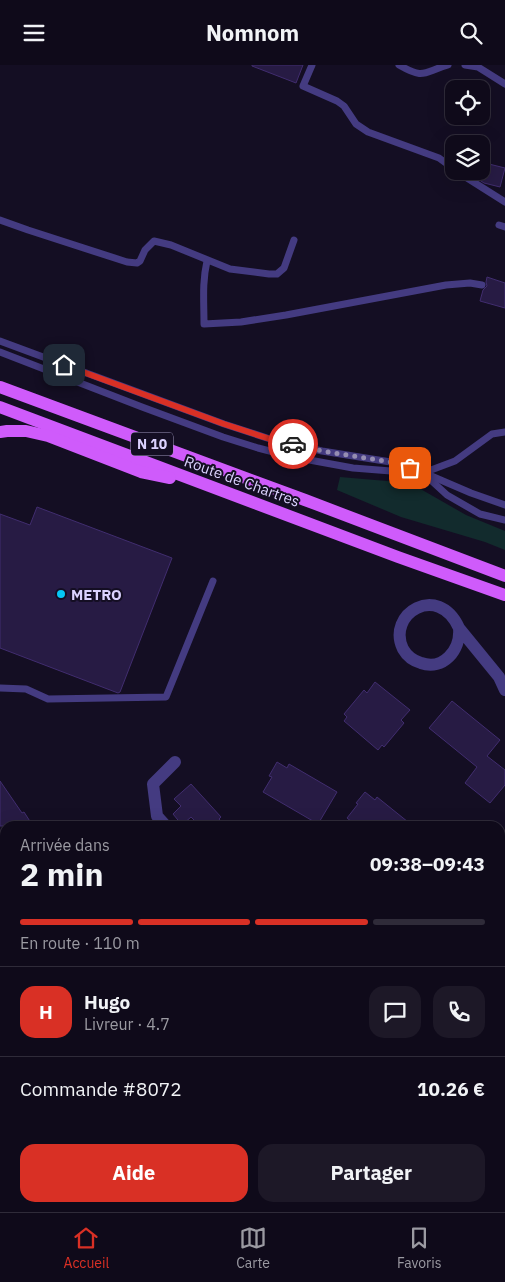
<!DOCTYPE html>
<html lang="fr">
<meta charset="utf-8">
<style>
:root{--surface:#0f0a1a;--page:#1d1827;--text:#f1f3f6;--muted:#9b9aa2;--line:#2f2b39;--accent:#d93025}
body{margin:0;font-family:"IBM Plex Sans",sans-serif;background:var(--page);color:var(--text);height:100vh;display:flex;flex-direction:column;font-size:19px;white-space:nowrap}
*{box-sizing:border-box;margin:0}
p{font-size:16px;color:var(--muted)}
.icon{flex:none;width:28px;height:28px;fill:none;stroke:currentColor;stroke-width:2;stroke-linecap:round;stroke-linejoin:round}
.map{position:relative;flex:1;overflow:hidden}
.sheet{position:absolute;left:0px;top:756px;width:505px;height:391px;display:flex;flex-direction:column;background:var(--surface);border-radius:15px 15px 0 0;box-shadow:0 5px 20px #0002,0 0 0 1px var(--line)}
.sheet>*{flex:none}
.tools{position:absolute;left:445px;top:15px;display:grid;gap:10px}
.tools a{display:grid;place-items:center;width:45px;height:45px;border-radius:10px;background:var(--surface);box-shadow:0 5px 20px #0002,0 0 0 1px var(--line);font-size:25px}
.pin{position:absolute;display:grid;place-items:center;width:42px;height:42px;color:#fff;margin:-21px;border-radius:10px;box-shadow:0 2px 8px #0006}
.courier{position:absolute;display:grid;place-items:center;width:50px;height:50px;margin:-25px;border:4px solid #d93025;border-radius:50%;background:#fff;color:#222;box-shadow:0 1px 6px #0007}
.summary em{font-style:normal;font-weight:700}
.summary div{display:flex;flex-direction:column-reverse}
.summary{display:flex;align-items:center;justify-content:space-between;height:85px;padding:0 20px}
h1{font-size:32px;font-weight:700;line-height:38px}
.bar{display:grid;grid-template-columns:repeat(4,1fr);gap:8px 5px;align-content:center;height:60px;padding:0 20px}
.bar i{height:6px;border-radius:4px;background:var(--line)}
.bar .on{background:var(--accent)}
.bar p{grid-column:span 4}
.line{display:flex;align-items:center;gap:12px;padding:0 20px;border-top:1px solid var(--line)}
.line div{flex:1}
.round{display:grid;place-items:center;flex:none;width:52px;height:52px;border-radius:15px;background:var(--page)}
.primary-button{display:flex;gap:10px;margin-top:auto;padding:10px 20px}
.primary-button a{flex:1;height:58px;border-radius:15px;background:var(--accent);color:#fff;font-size:20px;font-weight:700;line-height:58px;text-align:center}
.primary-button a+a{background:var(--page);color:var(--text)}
header{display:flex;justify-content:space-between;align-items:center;height:65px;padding:0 20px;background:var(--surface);font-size:22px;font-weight:700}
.dock{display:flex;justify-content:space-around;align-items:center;height:70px;border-top:1px solid var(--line);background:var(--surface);font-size:14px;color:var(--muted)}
.dock a{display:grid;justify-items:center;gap:2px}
.dock .on{color:var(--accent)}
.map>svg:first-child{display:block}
</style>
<header><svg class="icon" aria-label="menu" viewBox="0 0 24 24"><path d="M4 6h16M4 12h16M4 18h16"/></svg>Nomnom<svg class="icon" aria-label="search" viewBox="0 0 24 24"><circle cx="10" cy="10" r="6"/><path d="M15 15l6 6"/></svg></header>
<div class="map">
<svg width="505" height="1147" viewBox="0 0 505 1147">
<rect width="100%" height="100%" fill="#140e23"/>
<polygon fill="#122b2d" points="340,412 410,418 466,450 505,466 505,485 485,477 401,452 337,425"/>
<g fill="#271b44" stroke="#412d6f">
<polygon points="252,0 303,0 296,18 252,1"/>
<polygon points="481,97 505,103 500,122 484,118 466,106 481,106"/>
<polygon points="487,212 505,218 505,243 480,236 483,225 487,221 486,217"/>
<polygon points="37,442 172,493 120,627 118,628 0,583 0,449 30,460"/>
<polygon points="375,617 410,645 401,655 404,658 384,682 382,680 378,685 344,656 347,652 344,649 364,625 367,628"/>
<polygon points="452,636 500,675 487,691 505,705 505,720 490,738 465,718 477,702 429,663"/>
<polygon points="277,697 287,703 289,699 337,727 318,759 263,727 272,712 269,711"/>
<polygon points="0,716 22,748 24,747 33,761 0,761"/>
<polygon points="191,719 221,752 219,754 225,761 200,761 191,752 182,760 173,749 181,741 174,734"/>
<polygon points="365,727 375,735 377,732 413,761 357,761 347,753 358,739 356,738"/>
</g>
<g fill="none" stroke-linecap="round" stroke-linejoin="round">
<g stroke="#443b81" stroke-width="7">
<polyline points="312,0 303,21 337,36 344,41 356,59 368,67 439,93 454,104"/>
<path d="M399,0C425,15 423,7 448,0"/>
<polyline points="465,0 478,2 505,19"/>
<polyline points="456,106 505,137"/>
<polyline points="0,155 28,165 127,197 137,198 140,196 145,185 154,176 171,180 230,204 269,209 277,209 284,203 294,175"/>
<polyline points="499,160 505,162"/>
<path d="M207,196C202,218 204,236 204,259L241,257L286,250L446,220L470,218L482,220"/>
<polyline points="0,276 224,359 270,374 322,386 397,398 419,406"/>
<polyline points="0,287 142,342 223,372 258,383 293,392 353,403 391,406 405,408 423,408 447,430 480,449 505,455"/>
<polyline points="423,408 455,396 492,369 505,367"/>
<polyline points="429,410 471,428 505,440"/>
<polyline points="0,623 26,624 48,634 166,632 213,516"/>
<polyline points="0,1117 5,1117"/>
<polyline points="51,1147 52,1142"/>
</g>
<g stroke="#443b81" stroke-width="12">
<path d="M459,563C461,585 443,606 421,598C414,596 407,591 403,584C386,549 438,517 459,563L499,612L505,625"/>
<polyline points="166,761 157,751 153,719 175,697"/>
<polyline points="0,832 5,839"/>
<polyline points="500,879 505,873"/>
<polyline points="0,908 5,904"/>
<polyline points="500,974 505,982"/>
<polyline points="0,1102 5,1083"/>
<polyline points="0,1142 1,1147"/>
<polyline points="299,1142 300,1147"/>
</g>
<g stroke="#cf5bfb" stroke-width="12">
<polyline points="0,322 305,435 505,511"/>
<polyline points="0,342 398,492 505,530"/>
<polyline points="0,367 7,366 26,366 48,371 141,407 170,413"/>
</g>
</g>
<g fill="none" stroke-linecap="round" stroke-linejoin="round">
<polyline stroke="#958db1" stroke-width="5" stroke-dasharray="0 9" points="293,379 322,386 397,398 410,403"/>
<polyline stroke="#d93025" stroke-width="6" points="64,300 224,359 270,374 293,379"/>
</g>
<circle fill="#05c7f6" stroke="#140e23" stroke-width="2" cx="61" cy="529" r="5"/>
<g text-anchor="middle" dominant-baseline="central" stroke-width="4" stroke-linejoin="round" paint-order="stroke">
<rect fill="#140e23" stroke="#9f97bc" stroke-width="1" x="131" y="367.5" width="42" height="23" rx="4"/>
<g font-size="14" font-weight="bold" fill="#dbd2fe">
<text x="152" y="379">N 10</text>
</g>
<g font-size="15" fill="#dbd2fe" stroke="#140e23">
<text transform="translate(242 416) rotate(20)">Route de Chartres</text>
</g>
<g font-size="15" font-weight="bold" fill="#dbd2fe" stroke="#140e23" text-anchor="start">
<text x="71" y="529">METRO</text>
</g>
</g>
</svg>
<div class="tools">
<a><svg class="icon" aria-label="locate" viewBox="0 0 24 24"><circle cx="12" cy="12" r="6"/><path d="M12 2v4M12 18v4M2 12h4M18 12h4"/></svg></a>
<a><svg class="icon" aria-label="layers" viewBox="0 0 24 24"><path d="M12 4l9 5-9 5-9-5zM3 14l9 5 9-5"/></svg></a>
</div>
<div class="pin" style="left:410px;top:403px;background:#ea580c"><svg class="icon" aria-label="bag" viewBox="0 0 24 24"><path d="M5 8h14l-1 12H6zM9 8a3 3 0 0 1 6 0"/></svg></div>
<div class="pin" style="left:64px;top:300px;background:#1f2937"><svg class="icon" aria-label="home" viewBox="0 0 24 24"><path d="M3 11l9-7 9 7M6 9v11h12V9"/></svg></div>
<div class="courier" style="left:293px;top:379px"><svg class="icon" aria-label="car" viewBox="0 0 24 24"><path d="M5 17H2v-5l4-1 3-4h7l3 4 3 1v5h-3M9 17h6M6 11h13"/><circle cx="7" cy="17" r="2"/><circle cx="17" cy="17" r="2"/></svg></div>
<section class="sheet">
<div class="summary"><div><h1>2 min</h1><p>Arrivée dans</p></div><em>09:38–09:43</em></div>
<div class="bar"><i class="on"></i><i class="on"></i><i class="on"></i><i></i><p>En route · 110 m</p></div>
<div class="line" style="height:90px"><b class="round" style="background:var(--accent);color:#fff">H</b><div><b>Hugo</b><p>Livreur · 4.7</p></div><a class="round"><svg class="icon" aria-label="chat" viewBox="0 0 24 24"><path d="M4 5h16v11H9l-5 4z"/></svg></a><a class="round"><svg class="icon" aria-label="phone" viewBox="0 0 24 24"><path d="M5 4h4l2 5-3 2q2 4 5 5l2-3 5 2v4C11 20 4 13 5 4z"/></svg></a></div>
<div class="line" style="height:65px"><div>Commande #8072</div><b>10.26 €</b></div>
<div class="primary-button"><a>Aide</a><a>Partager</a></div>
</section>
</div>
<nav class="dock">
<a class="on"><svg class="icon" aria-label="home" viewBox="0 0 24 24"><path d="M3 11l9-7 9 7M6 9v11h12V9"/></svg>Accueil</a>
<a><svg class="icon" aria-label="map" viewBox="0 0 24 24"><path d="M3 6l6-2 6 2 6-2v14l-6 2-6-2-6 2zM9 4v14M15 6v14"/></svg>Carte</a>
<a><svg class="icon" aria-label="saved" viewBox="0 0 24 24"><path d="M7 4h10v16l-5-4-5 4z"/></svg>Favoris</a>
</nav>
